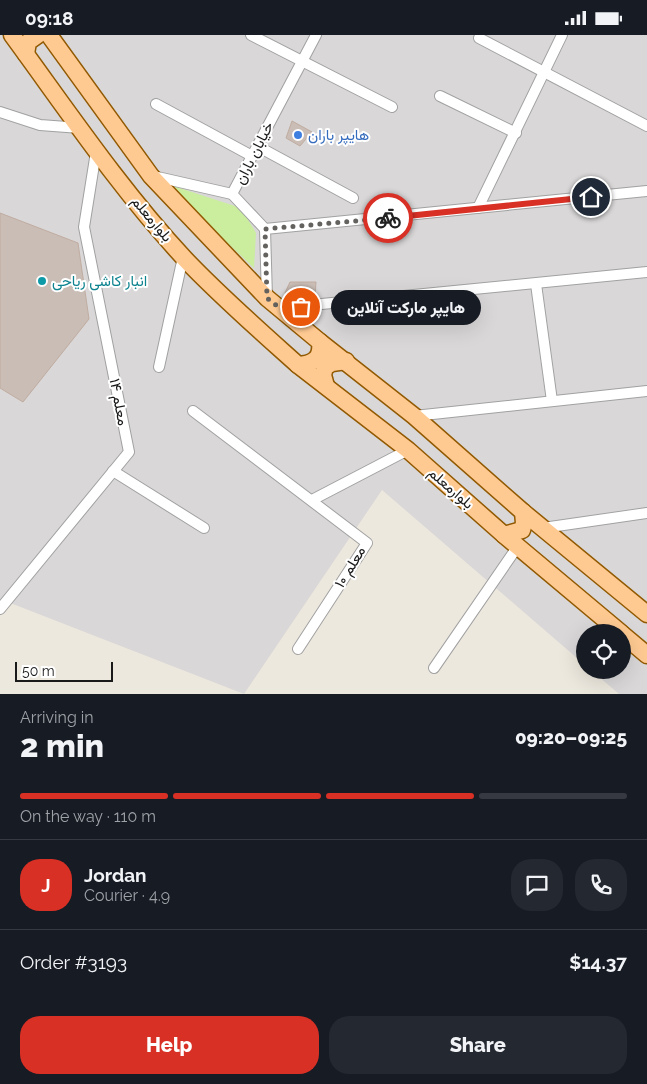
<!DOCTYPE html>
<meta charset="utf-8">
<style>
:root{--surface:#171b24;--page:#242831;--text:#f1f3f6;--muted:#9ea1a6;--line:#363941;--accent:#d93025}
body{margin:0;font-family:Raleway,Vazirmatn,sans-serif;background:var(--page);color:var(--text);height:100vh;display:flex;flex-direction:column;font-size:19px;white-space:nowrap}
*{box-sizing:border-box;margin:0}
p{font-size:16px;color:var(--muted)}
.icon{flex:none;width:28px;height:28px;fill:none;stroke:currentColor;stroke-width:2;stroke-linecap:round;stroke-linejoin:round}
.map{position:relative;height:659px;overflow:hidden}
.panel{display:flex;flex-direction:column;background:var(--surface);flex:1}
.panel>*{flex:none}
.tools{position:absolute;left:576px;top:589px;display:grid;gap:10px}
.tools a{display:grid;place-items:center;width:55px;height:55px;border-radius:50%;background:var(--surface);box-shadow:0 5px 20px #0002;font-size:25px}
.scale{position:absolute;left:15px;bottom:12px;width:98px;box-sizing:border-box;padding-left:5px;border:2px solid #1a1a1a;border-top:0;font-size:14px;line-height:18px;white-space:nowrap;color:#1a1a1a;-webkit-text-stroke:4px #fff;paint-order:stroke}
.pin{position:absolute;display:grid;place-items:center;width:42px;height:42px;color:#fff;margin:-21px;border:2px solid #fff;border-radius:50%;box-shadow:0 1px 5px #0007}
.courier{position:absolute;display:grid;place-items:center;width:50px;height:50px;margin:-25px;border:4px solid #d93025;border-radius:50%;background:#fff;color:#222;box-shadow:0 1px 6px #0007}
.bubble{position:absolute;height:35px;border-radius:18px;background:var(--surface);box-shadow:0 5px 20px #0002;font-size:16px;font-weight:800;line-height:35px;text-align:center}
.headline em{font-style:normal;font-weight:800}
.headline div{display:flex;flex-direction:column-reverse}
.headline{display:flex;align-items:center;justify-content:space-between;height:85px;padding:0 20px}
h1{font-size:32px;font-weight:800;line-height:38px}
.bar{display:grid;grid-template-columns:repeat(4,1fr);gap:8px 5px;align-content:center;height:60px;padding:0 20px}
.bar i{height:6px;border-radius:4px;background:var(--line)}
.bar .active{background:var(--accent)}
.bar p{grid-column:span 4}
.line{display:flex;align-items:center;gap:12px;padding:0 20px;border-top:1px solid var(--line)}
.line div{flex:1}
.round{display:grid;place-items:center;flex:none;width:52px;height:52px;border-radius:20px;background:var(--page)}
.button{display:flex;gap:10px;margin-top:auto;padding:10px 20px}
.button a{flex:1;height:58px;border-radius:20px;background:var(--accent);color:#fff;font-size:20px;font-weight:800;line-height:58px;text-align:center}
.button a+a{background:var(--page);color:var(--text)}
.status{display:flex;justify-content:space-between;align-items:center;height:35px;padding:0 25px;background:var(--surface);direction:ltr}
.status svg{height:14px;fill:currentColor}
.map>svg:first-child{display:block}
</style>
<div class="status"><b>09:18</b><svg viewBox="0 0 49 12"><path d="M0 12V9h3v3zM5 12V6h3v6zM10 12V3h3v9zM15 12V0h3v12zM26 1h20v11H26zM47 4h2v5h-2z"/></svg></div>
<div class="map">
<svg width="647" height="659" viewBox="0 0 647 659">
<rect width="100%" height="100%" fill="#ede8de"/>
<polygon fill="#d9d7d7" points="0,0 647,0 647,659 619,659 591,635 622,635 622,598 585,598 585,630 382,455 244,659 0,564"/>
<polygon fill="#caee9e" points="164,148 241,173 256,198 254,233"/>
<g fill="#c9bdb5" stroke="#c0aca0">
<polygon points="292,86 312,97 300,111 286,103"/>
<polygon points="0,178 78,208 89,284 23,367 0,353"/>
<polygon points="290,247 316,247 315,261 294,266 285,258"/>
</g>
<g fill="none" stroke-linecap="round" stroke-linejoin="round">
<defs>
<g id="minor">
<polyline points="251,0 392,72"/>
<polyline points="479,3 647,91"/>
<polyline points="440,61 516,98"/>
<polyline points="156,69 252,121"/>
<polyline points="0,77 40,90 80,93"/>
<polyline points="257,111 353,163"/>
<polyline points="153,141 232,159"/>
<polyline points="478,173 562,0"/>
<polyline points="265,194 647,156"/>
<polyline points="536,249 552,366"/>
<polyline points="267,263 265,194 232,159 316,0"/>
<polyline points="281,273 647,237"/>
<polyline points="159,332 183,222"/>
<polyline points="193,376 367,508 298,614"/>
<polyline points="414,381 647,356"/>
<polyline points="113,436 204,493"/>
<polyline points="312,465 408,415"/>
<polyline points="543,493 647,478"/>
<polyline points="0,574 129,417 84,192 96,117"/>
<polyline points="434,633 518,511"/>
</g>
<g id="primary">
<path d="M12,0C67,75 120,154 184,223C220,261 259,295 298,330C314,329 322,323 320,307L267,263L151,141L49,0"/>
<polyline points="26,19 28,7 38,0"/>
<polyline points="298,330 408,415 504,500 522,495 524,488 523,477 414,381 320,307"/>
<polyline points="326,351 323,340 325,332 332,328 346,326"/>
<polyline points="523,477 647,579"/>
<polyline points="504,500 621,598"/>
<polyline points="622,599 647,620"/>
</g>
</defs>
<use href="#minor" stroke="#a1a1a1" stroke-width="12"/>
<use href="#primary" stroke="#915900" stroke-width="19"/>
<use href="#minor" stroke="#fff" stroke-width="10"/>
<use href="#primary" stroke="#ffca92" stroke-width="16"/>
</g>
<g fill="none" stroke-linecap="round" stroke-linejoin="round">
<polyline stroke="#64625f" stroke-width="5" stroke-dasharray="0 9" points="301,272 281,274 267,263 265,194 388,183"/>
<polyline stroke="#d93025" stroke-width="6" points="388,183 591,162"/>
</g>
<circle fill="#3f7fe0" stroke="#fff" stroke-width="2" cx="298" cy="100" r="5"/>
<circle fill="#0f9aa8" stroke="#fff" stroke-width="2" cx="42" cy="246" r="5"/>
<g text-anchor="middle" dominant-baseline="central" stroke-width="4" stroke-linejoin="round" paint-order="stroke">
<g font-size="15" fill="#366cbe" stroke="#fff" text-anchor="start">
<text x="308" y="100">هایپر باران</text>
</g>
<g font-size="15" fill="#1a1a1a" stroke="#fff">
<text transform="translate(254 118) rotate(-63)">خیابان باران</text>
<text transform="translate(152 184) rotate(50)">بلوارمعلم</text>
<text transform="translate(119 367) rotate(79)">معلم ۱۴</text>
<text transform="translate(451 453) rotate(41)">بلوارمعلم</text>
<text transform="translate(350 532) rotate(-59)">معلم ۱۰</text>
</g>
<g font-size="15" fill="#0d838f" stroke="#fff" text-anchor="start">
<text x="52" y="246">انبار کاشی ریاحی</text>
</g>
</g>
</svg>
<div class="tools">
<a><svg class="icon" aria-label="locate" viewBox="0 0 24 24"><circle cx="12" cy="12" r="6"/><path d="M12 2v4M12 18v4M2 12h4M18 12h4"/></svg></a>
</div>
<div class="scale">50 m</div>
<div class="pin" style="left:301px;top:272px;background:#ea580c"><svg class="icon" aria-label="bag" viewBox="0 0 24 24"><path d="M5 8h14l-1 12H6zM9 8a3 3 0 0 1 6 0"/></svg></div>
<div class="pin" style="left:591px;top:162px;background:#1f2937"><svg class="icon" aria-label="home" viewBox="0 0 24 24"><path d="M3 11l9-7 9 7M6 9v11h12V9"/></svg></div>
<div class="courier" style="left:388px;top:183px"><svg class="icon" aria-label="bike" viewBox="0 0 24 24"><circle cx="6" cy="16" r="4"/><circle cx="18" cy="16" r="4"/><path d="M6 16l4-8h5l3 8M10 8l3 8H6M13 5h3"/></svg></div>
<div class="bubble" style="left:331px;top:255px;width:150px">هایپر مارکت آنلاین</div>
</div>
<section class="panel">
<div class="headline"><div><h1>2 min</h1><p>Arriving in</p></div><em>09:20–09:25</em></div>
<div class="bar"><i class="active"></i><i class="active"></i><i class="active"></i><i></i><p>On the way · 110 m</p></div>
<div class="line" style="height:90px"><b class="round" style="background:var(--accent);color:#fff">J</b><div><b>Jordan</b><p>Courier · 4.9</p></div><a class="round"><svg class="icon" aria-label="chat" viewBox="0 0 24 24"><path d="M4 5h16v11H9l-5 4z"/></svg></a><a class="round"><svg class="icon" aria-label="phone" viewBox="0 0 24 24"><path d="M5 4h4l2 5-3 2q2 4 5 5l2-3 5 2v4C11 20 4 13 5 4z"/></svg></a></div>
<div class="line" style="height:65px"><div>Order #3193</div><b>$14.37</b></div>
<div class="button"><a>Help</a><a>Share</a></div>
</section>
